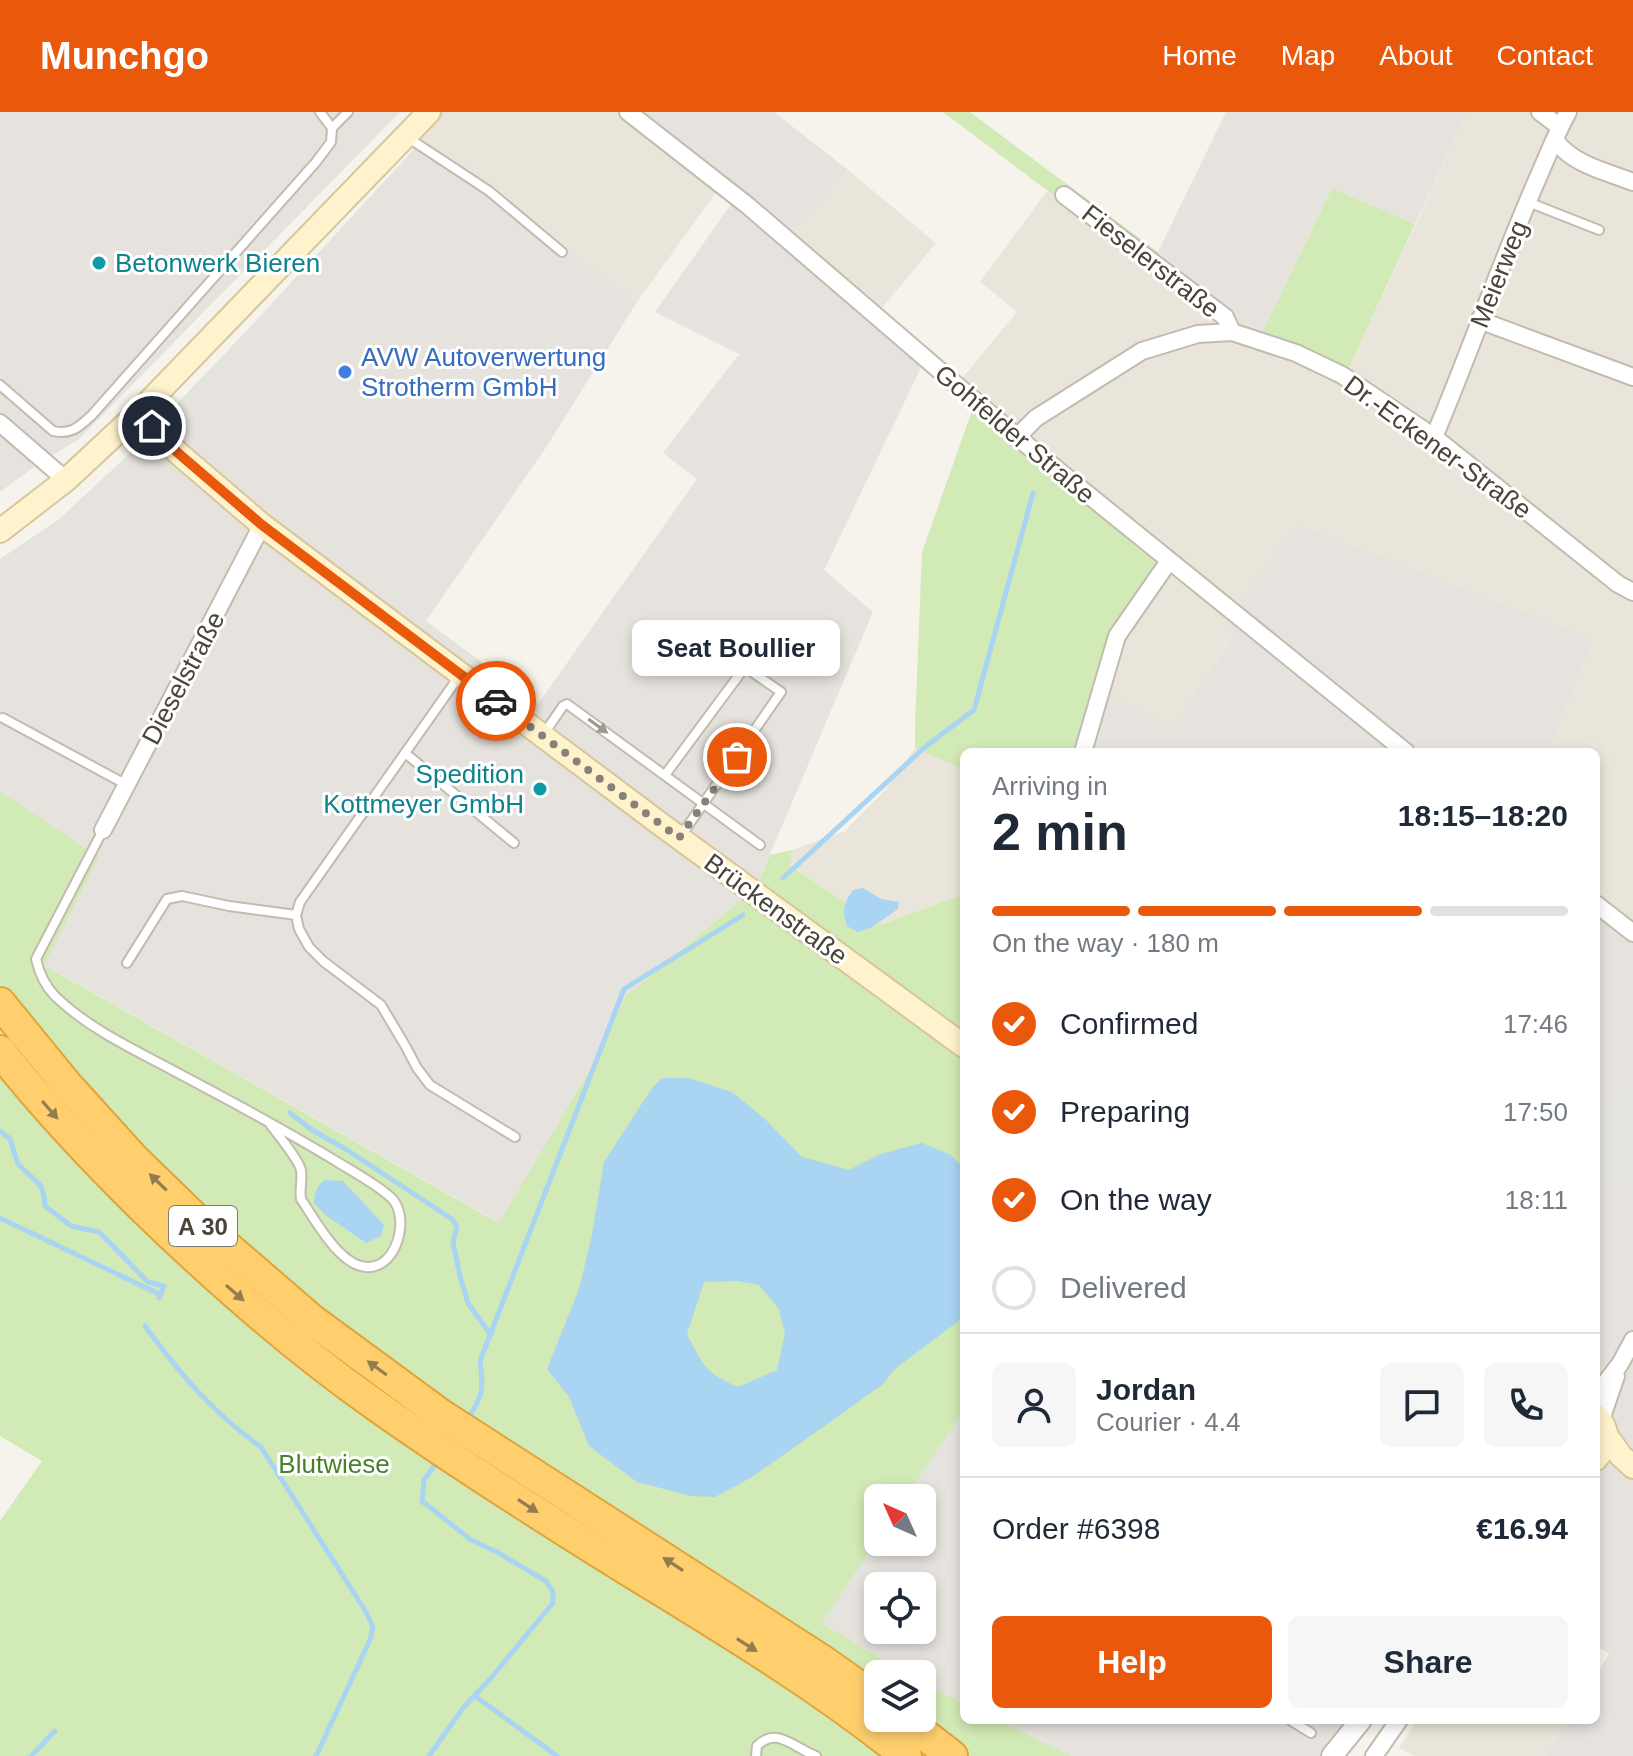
<!DOCTYPE html>
<meta charset="utf-8">
<style>
:root{--surface:#fff;--page:#f6f6f7;--text:#1f2937;--muted:#747a83;--line:#e0e1e3;--accent:#ea580c}
body{margin:0;font-family:Arial,sans-serif;background:var(--page);color:var(--text);height:100vh;display:flex;flex-direction:column;font-size:30px;white-space:nowrap}
*{box-sizing:border-box;margin:0}
p{font-size:26px;color:var(--muted)}
.icon{flex:none;width:44px;height:44px;fill:none;stroke:currentColor;stroke-width:2;stroke-linecap:round;stroke-linejoin:round}
.map{position:relative;flex:1;overflow:hidden}
.panel{position:absolute;left:960px;top:636px;width:640px;height:976px;display:flex;flex-direction:column;background:var(--surface);border-radius:12px;box-shadow:0 4px 12px #0003}
.panel>*{flex:none}
.needle{width:52px;rotate:315deg}
.controls{position:absolute;left:864px;top:1372px;display:grid;gap:16px}
.controls a{display:grid;place-items:center;width:72px;height:72px;border-radius:12px;background:var(--surface);box-shadow:0 4px 12px #0003;font-size:40px}
.pin{position:absolute;display:grid;place-items:center;width:68px;height:68px;color:#fff;margin:-34px;border:4px solid #fff;border-radius:50%;box-shadow:0 2px 8px #0007}
.courier{position:absolute;display:grid;place-items:center;width:80px;height:80px;margin:-40px;border:6px solid #ea580c;border-radius:50%;background:#fff;color:#222;box-shadow:0 2px 10px #0007}
.bubble{position:absolute;height:56px;border-radius:12px;background:var(--surface);box-shadow:0 4px 12px #0003;font-size:26px;font-weight:700;line-height:56px;text-align:center}
.summary em{font-style:normal;font-weight:700}
.summary div{display:flex;flex-direction:column-reverse}
.summary{display:flex;align-items:center;justify-content:space-between;height:136px;padding:0 32px}
h1{font-size:52px;font-weight:700;line-height:60px}
.bar{display:grid;grid-template-columns:repeat(4,1fr);gap:12px 8px;align-content:center;height:96px;padding:0 32px}
.bar i{height:10px;border-radius:6px;background:var(--line)}
.bar .current{background:var(--accent)}
.bar p{grid-column:span 4}
.line{display:flex;align-items:center;gap:20px;padding:0 32px;border-top:2px solid var(--line)}
.line div{flex:1}
.round{display:grid;place-items:center;flex:none;width:84px;height:84px;border-radius:12px;background:var(--page)}
ol{padding:0 32px;list-style:none}
li{display:flex;align-items:center;gap:24px;height:88px}
li p{margin-inline-start:auto}
li .icon{padding:8px;border-radius:50%;background:var(--accent);color:#fff;stroke-width:4}
li:last-child{color:var(--muted)}
li i{width:44px;height:44px;border:4px solid var(--line);border-radius:50%}
.button{display:flex;gap:16px;margin-top:auto;padding:16px 32px}
.button a{flex:1;height:92px;border-radius:12px;background:var(--accent);color:#fff;font-size:32px;font-weight:700;line-height:92px;text-align:center}
.button a+a{background:var(--page);color:var(--text)}
header{display:flex;align-items:center;gap:48px;box-sizing:border-box;height:112px;padding:0 40px;background:var(--accent);color:#fff}
header strong{font-size:38px}
nav{display:flex;gap:44px;margin-inline-start:auto;font-size:28px}
.map>svg:first-child{display:block}
</style>
<header>
<strong>Munchgo</strong>
<nav><a>Home</a><a>Map</a><a>About</a><a>Contact</a></nav>
</header>
<div class="map">
<svg width="1633" height="1644" viewBox="0 0 1633 1644">
<rect width="100%" height="100%" fill="#f6f3ec"/>
<g fill="#eae5da">
<polygon points="429,0 635,0 722,72 637,190 491,77 409,22"/>
<polygon points="1468,0 1633,0 1633,830 1596,802 1596,640 1548,640 1594,528 1223,512 1234,522 1171,618 1097,571 1112,524 1156,452 954,276 1017,200 980,170 1047,79 1146,152 1158,140 1262,221 1298,232 1348,258"/>
<polygon points="848,58 936,131 877,202 789,125"/>
<polygon points="915,636 964,658 964,782 880,813 790,754 792,738 845,719 887,676"/>
<polygon points="1417,1608 1568,1608 1546,1644 1415,1644 1399,1636"/>
</g>
<g fill="#e6e2dd" fill-rule="evenodd">
<polygon points="0,0 400,0 79,327 34,355 0,380"/>
<polygon points="635,0 774,0 848,58 789,125 926,245 824,458 873,500 759,768 741,788 626,884 590,958 500,1111 43,852 99,745 0,679 0,447 58,408 127,344 252,213 416,35 491,77 637,190 547,334 426,509 538,592 697,367 663,341 739,242 655,200 734,88"/>
<polygon points="1226,0 1468,0 1415,112 1332,76 1262,221 1158,140"/>
<polygon points="1298,413 1594,528 1548,640 1079,640 1097,571 1171,617 1234,523 1223,512"/>
<polygon points="1596,802 1633,830 1633,1644 1546,1644 1568,1608 1596,1608 1596,1563 1609,1542 1596,1533"/>
<path d="M964,1221V1591L922,1570V1562H907L744,1464ZM878,1386H922V1430H878ZM878,1474H922V1518H878Z"/>
<polygon points="998,1608 1370,1608 1340,1644 1072,1644"/>
</g>
<g fill="#d2eab5">
<polygon points="943,0 970,0 1158,140 1146,153"/>
<polygon points="1332,76 1415,112 1348,258 1298,232 1262,221"/>
<polygon points="974,293 1156,452 1112,524 1079,640 964,640 964,658 915,636 915,613 922,440"/>
<polygon points="0,679 99,745 44,853 499,1111 590,958 626,884 741,788 759,768 770,743 792,738 790,754 880,813 964,782 964,914 949,939 964,949 964,1298 905,1386 878,1386 878,1426 822,1511 907,1562 878,1562 878,1606 922,1606 922,1570 964,1591 964,1608 998,1608 1072,1644 0,1644 0,1409 42,1349 0,1324"/>
</g>
<polygon fill="#e5e3e0" points="1621,961 1633,969 1633,1091 1596,1066 1596,1000"/>
<g fill="#a9d4f2" fill-rule="evenodd">
<path d="M863,776L881,787L899,790L898,797L872,815L858,820L847,814C842,799 843,792 853,778Z"/>
<path d="M662,966H688L732,980L766,1008L802,1045L849,1058L881,1042L922,1031L951,1043L964,1057V1205L896,1256L883,1272L833,1308L752,1365L715,1385L691,1384L637,1370L589,1334L569,1285L547,1257L579,1177L592,1123L604,1050L652,976ZM738,1169L759,1173L779,1197L785,1221L777,1258L738,1275C706,1262 702,1252 687,1222L704,1170Z"/>
<path d="M325,1068L343,1069L384,1113L381,1124L366,1131L324,1102L314,1091C315,1081 316,1074 325,1068Z"/>
</g>
<g fill="none" stroke-linecap="round" stroke-linejoin="round">
<g stroke="#a9d4f2" stroke-width="5">
<polyline points="783,766 925,635 974,598 1033,381"/>
<polyline points="290,1001 312,1018 347,1038 452,1107 457,1115 453,1130 460,1164 468,1191 491,1223"/>
<polyline points="0,1019 10,1027 18,1052 41,1074 44,1084 45,1094 71,1114 99,1120 148,1170 164,1174 159,1186"/>
<polyline points="0,1106 161,1183"/>
<path d="M145,1214C180,1262 212,1300 261,1335L366,1500L373,1515L370,1528L316,1644"/>
<path d="M467,1308C483,1285 484,1276 480,1249L624,877L743,803"/>
<polyline points="475,1584 557,1644"/>
<polyline points="31,1644 55,1619"/>
<polyline points="429,1644 463,1596 491,1566 553,1491 553,1480 546,1469 495,1439 471,1428 422,1389 424,1368 438,1349"/>
</g>
<defs>
<g id="service">
<polyline points="332,16 348,0"/>
<polyline points="407,25 489,79 562,140"/>
<polyline points="1528,90 1599,118"/>
<path d="M0,273L53,319C71,323 79,315 92,303L316,50L331,30L332,16L320,0"/>
<polyline points="460,563 300,790 296,803 299,817 309,835 323,849 381,893 406,935 417,956 430,973 515,1025"/>
<polyline points="3,606 127,673"/>
<polyline points="543,623 563,594 567,592 760,733"/>
<polyline points="405,641 514,731"/>
<polyline points="665,663 745,555 781,580 680,725"/>
<path d="M103,718L36,847C39,860 45,874 55,884C89,917 133,937 174,959C229,988 285,1018 339,1051C352,1059 385,1077 394,1089C407,1107 399,1144 378,1153C346,1167 316,1109 301,1087C299,1076 304,1064 300,1055C295,1043 278,1023 270,1012"/>
<polyline points="127,851 167,787 182,784 229,794 296,803"/>
<polyline points="1290,1608 1311,1621"/>
<path d="M756,1644L757,1634C777,1614 794,1636 816,1644"/>
</g>
<g id="minor">
<polyline points="628,0 747,93 1017,325 1406,640"/>
<polyline points="1540,0 1560,15"/>
<path d="M1555,28C1573,53 1605,59 1633,70"/>
<polyline points="1064,83 1225,205 1232,220"/>
<polyline points="1479,208 1633,265"/>
<polyline points="0,311 66,368"/>
<polyline points="1017,325 1036,306 1142,239 1198,222 1232,220 1296,241 1342,263 1434,325 1618,472 1633,480"/>
<path d="M1434,325C1470,240 1500,152 1537,68C1547,45 1556,22 1568,0"/>
<polyline points="1083,640 1117,524 1169,449"/>
<polyline points="103,718 262,413"/>
<polyline points="1596,792 1633,821"/>
<polyline points="1596,1283 1620,1252 1633,1228"/>
<polyline points="1601,1308 1616,1264"/>
<polyline points="1374,1644 1399,1608"/>
</g>
<polyline id="tertiary" points="1332,1644 1361,1608"/>
<g id="secondary">
<polyline points="139,300 178,341 262,413 663,714 964,934"/>
<polyline points="0,419 66,368 139,300 429,0"/>
<path d="M1596,1304C1610,1317 1609,1333 1596,1347"/>
<polyline points="1606,1323 1621,1344 1633,1355"/>
</g>
<g id="motorway">
<polyline points="0,891 67,973 134,1047 203,1114 312,1208 440,1302 823,1549 878,1588"/>
<path d="M0,939C43,994 92,1046 142,1095C216,1167 293,1235 377,1294C439,1338 504,1380 569,1421C682,1493 801,1559 906,1644"/>
<polyline points="903,1606 952,1644"/>
</g>
</defs>
<use href="#service" stroke="#c2bbae" stroke-width="12"/>
<use href="#minor" stroke="#c2bbae" stroke-width="20"/>
<use href="#tertiary" stroke="#c2bbae" stroke-width="24"/>
<use href="#secondary" stroke="#d6c79b" stroke-width="26"/>
<use href="#motorway" stroke="#e0a43c" stroke-width="34"/>
<use href="#service" stroke="#fff" stroke-width="8"/>
<use href="#minor" stroke="#fff" stroke-width="16"/>
<use href="#tertiary" stroke="#fff" stroke-width="20"/>
<use href="#secondary" stroke="#fff3cd" stroke-width="22"/>
<use href="#motorway" stroke="#ffcf6e" stroke-width="30"/>
</g>
<defs><path id="oneway-solid" d="M-6-.8H1V-3.2L6.5 0L1 3.2V.8H-6Z" transform="scale(2)"/></defs>
<use fill="#9c9892" href="#oneway-solid" transform="translate(598 614) rotate(36)"/>
<g fill="#937c4e">
<use href="#oneway-solid" transform="translate(50 998) rotate(49)"/>
<use href="#oneway-solid" transform="translate(158 1070) rotate(-136)"/>
<use href="#oneway-solid" transform="translate(235 1181) rotate(41)"/>
<use href="#oneway-solid" transform="translate(377 1256) rotate(-144)"/>
<use href="#oneway-solid" transform="translate(528 1394) rotate(33)"/>
<use href="#oneway-solid" transform="translate(673 1452) rotate(-147)"/>
<use href="#oneway-solid" transform="translate(747 1533) rotate(32)"/>
</g>
<g fill="none" stroke-linecap="round" stroke-linejoin="round">
<polyline stroke="#878178" stroke-width="8" stroke-dasharray="0 14.4" points="496,589 679,726 737,645"/>
<polyline stroke="#ea580c" stroke-width="10" points="152,314 178,341 262,413 496,589"/>
</g>
<g fill="#0f9aa8" stroke="#fff" stroke-width="3">
<circle cx="99" cy="151" r="8"/>
<circle cx="540" cy="677" r="8"/>
</g>
<circle fill="#3f7fe0" stroke="#fff" stroke-width="3" cx="345" cy="260" r="8"/>
<g text-anchor="middle" dominant-baseline="central" stroke-width="6" stroke-linejoin="round" paint-order="stroke">
<rect fill="#fff" stroke="#817c74" stroke-width="2" x="169" y="1094" width="68" height="40" rx="6"/>
<g font-size="24" font-weight="bold" fill="#4b4439">
<text x="203" y="1114">A 30</text>
</g>
<g font-size="26" fill="#4b4439" stroke="#fff">
<text transform="translate(1151 149) rotate(38)">Fieselerstraße</text>
<text transform="translate(1499 162) rotate(-68)">Meierweg</text>
<text transform="translate(1015 322) rotate(40)">Gohfelder Straße</text>
<text transform="translate(1438 335) rotate(36)">Dr.-Eckener-Straße</text>
<text transform="translate(183 566) rotate(-62)">Dieselstraße</text>
<text transform="translate(776 797) rotate(36)">Brückenstraße</text>
</g>
<g font-size="26" fill="#0d838f" stroke="#fff" text-anchor="start">
<text x="115" y="151">Betonwerk Bieren</text>
<text x="524" y="662" text-anchor="end">Spedition<tspan x="524" dy="30">Kottmeyer GmbH</tspan></text>
</g>
<g font-size="26" fill="#366cbe" stroke="#fff" text-anchor="start">
<text x="361" y="245">AVW Autoverwertung<tspan x="361" dy="30">Strotherm GmbH</tspan></text>
</g>
<g font-size="26" fill="#4a7f2a" stroke="#fff">
<text x="334" y="1352">Blutwiese</text>
</g>
</g>
</svg>
<div class="controls">
<a><svg class="needle" viewBox="-14 -14 28 28"><path d="M0-13l5 13h-10z" fill="#e53935"/><path d="M0 13l5-13h-10z" fill="#747a83"/></svg></a>
<a><svg class="icon" aria-label="locate" viewBox="0 0 24 24"><circle cx="12" cy="12" r="6"/><path d="M12 2v4M12 18v4M2 12h4M18 12h4"/></svg></a>
<a><svg class="icon" aria-label="layers" viewBox="0 0 24 24"><path d="M12 4l9 5-9 5-9-5zM3 14l9 5 9-5"/></svg></a>
</div>
<div class="pin" style="left:737px;top:645px;background:#ea580c"><svg class="icon" aria-label="bag" viewBox="0 0 24 24"><path d="M5 8h14l-1 12H6zM9 8a3 3 0 0 1 6 0"/></svg></div>
<div class="pin" style="left:152px;top:314px;background:#1f2937"><svg class="icon" aria-label="home" viewBox="0 0 24 24"><path d="M3 11l9-7 9 7M6 9v11h12V9"/></svg></div>
<div class="courier" style="left:496px;top:589px"><svg class="icon" aria-label="car" viewBox="0 0 24 24"><path d="M5 17H2v-5l4-1 3-4h7l3 4 3 1v5h-3M9 17h6M6 11h13"/><circle cx="7" cy="17" r="2"/><circle cx="17" cy="17" r="2"/></svg></div>
<div class="bubble" style="left:632px;top:508px;width:208px">Seat Boullier</div>
<section class="panel">
<div class="summary"><div><h1>2 min</h1><p>Arriving in</p></div><em>18:15–18:20</em></div>
<div class="bar"><i class="current"></i><i class="current"></i><i class="current"></i><i></i><p>On the way · 180 m</p></div>
<ol>
<li><svg class="icon" aria-label="check" viewBox="0 0 24 24"><path d="M5 12l5 5 9-10"/></svg>Confirmed<p>17:46</p></li>
<li><svg class="icon" aria-label="check" viewBox="0 0 24 24"><path d="M5 12l5 5 9-10"/></svg>Preparing<p>17:50</p></li>
<li><svg class="icon" aria-label="check" viewBox="0 0 24 24"><path d="M5 12l5 5 9-10"/></svg>On the way<p>18:11</p></li>
<li><i></i>Delivered</li>
</ol>
<div class="line" style="height:144px"><a class="round"><svg class="icon" aria-label="person" viewBox="0 0 24 24"><circle cx="12" cy="8" r="4"/><path d="M4 21q1-7 8-7t8 7"/></svg></a><div><b>Jordan</b><p>Courier · 4.4</p></div><a class="round"><svg class="icon" aria-label="chat" viewBox="0 0 24 24"><path d="M4 5h16v11H9l-5 4z"/></svg></a><a class="round"><svg class="icon" aria-label="phone" viewBox="0 0 24 24"><path d="M5 4h4l2 5-3 2q2 4 5 5l2-3 5 2v4C11 20 4 13 5 4z"/></svg></a></div>
<div class="line" style="height:104px"><div>Order #6398</div><b>€16.94</b></div>
<div class="button"><a>Help</a><a>Share</a></div>
</section>
</div>
